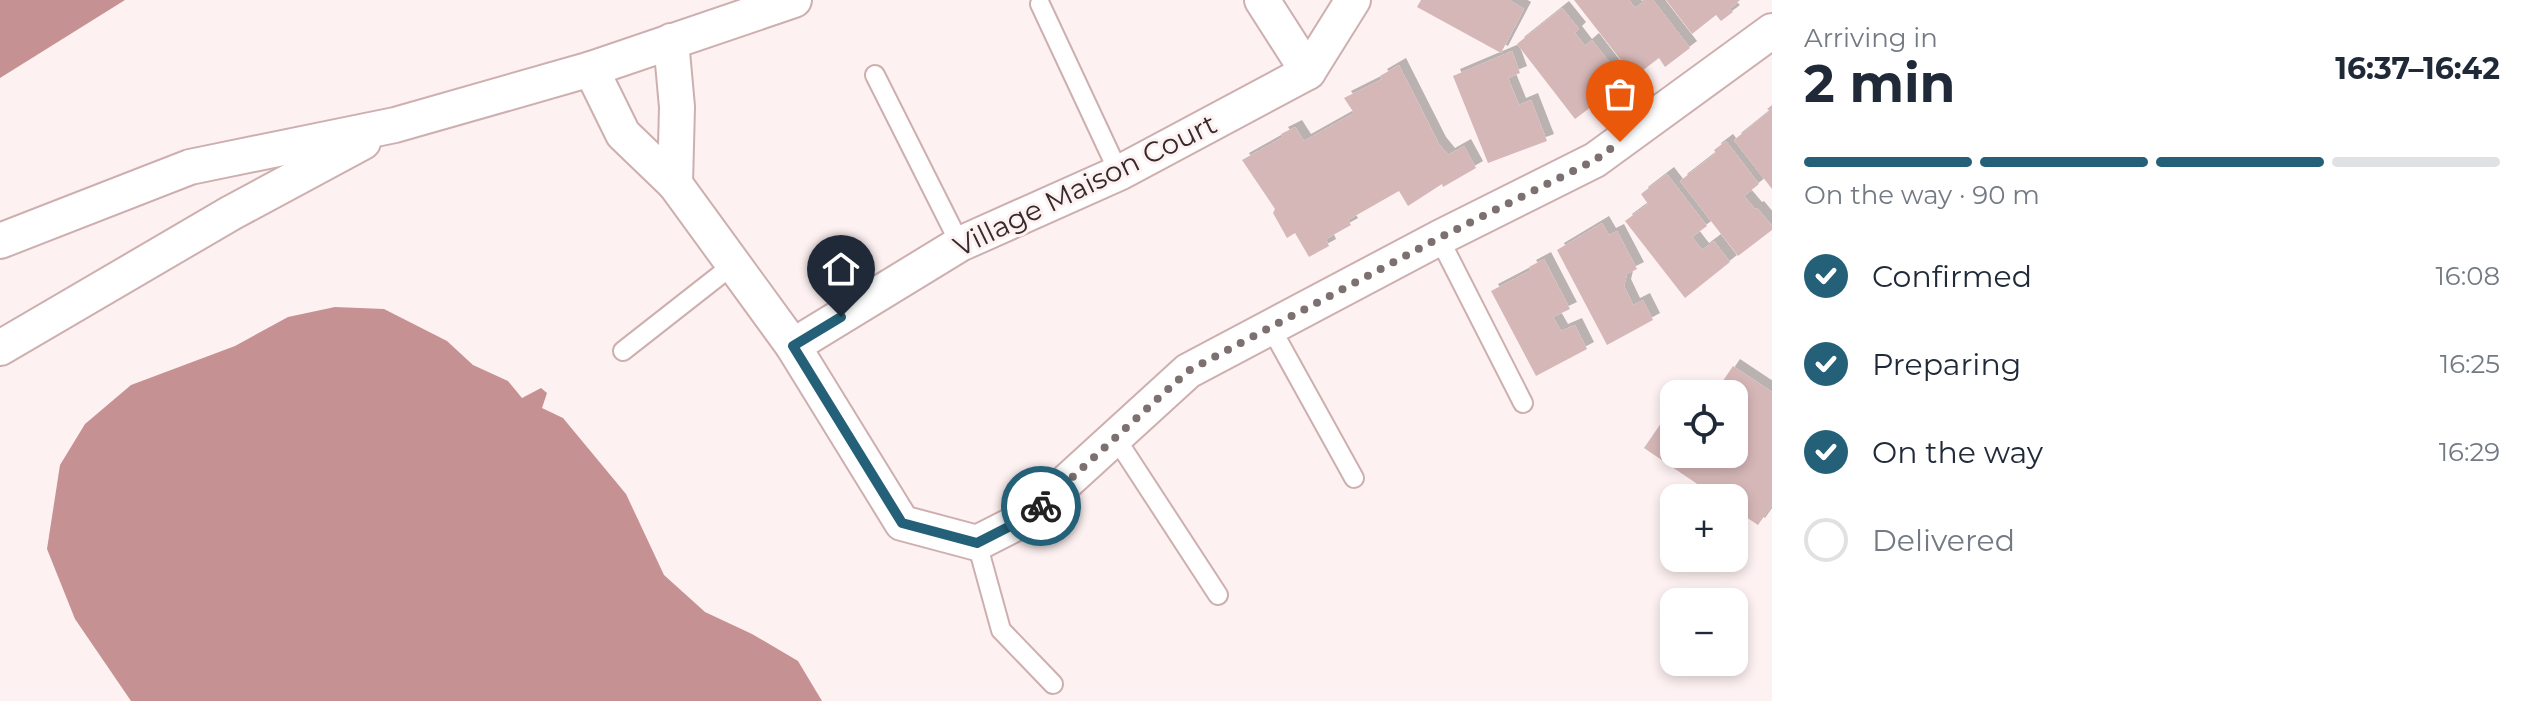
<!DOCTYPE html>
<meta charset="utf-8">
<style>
:root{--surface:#fff;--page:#f6f6f7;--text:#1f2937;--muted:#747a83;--line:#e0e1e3;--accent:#246178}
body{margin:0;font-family:Montserrat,sans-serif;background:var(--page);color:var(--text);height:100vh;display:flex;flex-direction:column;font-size:30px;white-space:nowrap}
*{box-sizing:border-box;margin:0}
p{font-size:26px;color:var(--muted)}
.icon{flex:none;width:44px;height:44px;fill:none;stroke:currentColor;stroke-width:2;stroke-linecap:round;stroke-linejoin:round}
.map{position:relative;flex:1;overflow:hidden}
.sheet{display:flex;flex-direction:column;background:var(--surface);width:760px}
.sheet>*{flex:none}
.buttons{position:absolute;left:1660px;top:380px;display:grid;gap:16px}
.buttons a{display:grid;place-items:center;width:88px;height:88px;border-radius:16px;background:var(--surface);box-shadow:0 4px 12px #0003;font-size:40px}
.pin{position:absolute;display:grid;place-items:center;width:68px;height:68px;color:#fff;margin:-82px -34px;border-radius:50% 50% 50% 0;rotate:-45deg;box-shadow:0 0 8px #0007}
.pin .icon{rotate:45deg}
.courier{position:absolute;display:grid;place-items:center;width:80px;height:80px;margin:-40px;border:6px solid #246178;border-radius:50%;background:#fff;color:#222;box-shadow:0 2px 10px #0007}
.head em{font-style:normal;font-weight:700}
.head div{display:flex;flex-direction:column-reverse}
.head{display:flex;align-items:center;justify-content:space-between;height:136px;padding:0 32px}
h1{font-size:52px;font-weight:700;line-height:60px}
.bar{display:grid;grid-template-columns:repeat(4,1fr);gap:12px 8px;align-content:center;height:96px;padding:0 32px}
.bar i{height:10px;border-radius:6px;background:var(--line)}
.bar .current{background:var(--accent)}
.bar p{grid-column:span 4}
ol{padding:0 32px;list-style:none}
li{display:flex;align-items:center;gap:24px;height:88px}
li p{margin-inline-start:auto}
li .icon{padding:8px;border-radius:50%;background:var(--accent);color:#fff;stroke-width:4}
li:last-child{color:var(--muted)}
li i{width:44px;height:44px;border:4px solid var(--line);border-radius:50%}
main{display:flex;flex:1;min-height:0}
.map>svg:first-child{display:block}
</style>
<main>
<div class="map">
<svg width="1772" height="701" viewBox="0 0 1772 701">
<defs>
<filter id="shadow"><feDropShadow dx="7" dy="-7" stdDeviation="0" flood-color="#0004"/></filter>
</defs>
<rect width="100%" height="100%" fill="#fef1f1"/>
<g fill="#c69193">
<polygon points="0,0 125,0 0,78"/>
<polygon points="335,307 384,309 447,341 473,365 508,381 522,398 541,388 547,393 542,408 563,418 626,494 664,575 705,612 752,634 798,661 822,701 131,701 75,619 47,549 60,465 85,424 131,385 235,346 288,317"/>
</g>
<g fill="#d6b7b7" filter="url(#shadow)">
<polygon points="1421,0 1509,0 1524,9 1501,53 1417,7"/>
<polygon points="1574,0 1629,0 1635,8 1646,0 1653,0 1690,48 1665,67 1659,58 1634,77"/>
<polygon points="1666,0 1740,0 1730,9 1733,12 1721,21 1716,15 1692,34"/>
<polygon points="1562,8 1579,29 1575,33 1585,46 1592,40 1626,84 1615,93 1617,97 1604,107 1599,101 1575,119 1517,44"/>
<polygon points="1512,51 1520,73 1508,78 1519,105 1531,100 1547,141 1488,163 1453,76"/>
<polygon points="1399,65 1439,144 1448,155 1464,146 1476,168 1443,187 1442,184 1408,206 1399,191 1348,220 1351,225 1326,239 1329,246 1309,257 1295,233 1287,238 1273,213 1275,209 1242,160 1283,137 1281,134 1295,127 1304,141 1354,113 1344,98 1382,79 1380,76"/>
<polygon points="1772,105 1772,189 1734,140 1770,111 1767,109"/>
<polygon points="1726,141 1759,184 1744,196 1755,209 1757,208 1772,226 1772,230 1738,256 1680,181 1716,153 1714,150"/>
<polygon points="1667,174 1707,226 1692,237 1702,250 1714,241 1730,262 1685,298 1625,221 1648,204 1641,194"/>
<polygon points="1602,223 1609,235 1617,231 1637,269 1627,274 1624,286 1633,305 1643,300 1653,320 1607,345 1557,250"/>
<polygon points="1544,259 1570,309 1553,317 1561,331 1575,325 1587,349 1536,376 1491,291 1531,270 1529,267"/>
<polygon points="1733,366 1772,392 1772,505 1758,525 1734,509 1734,498 1718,498 1644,448 1668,413 1674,418 1674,454 1734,454 1734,394 1714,394"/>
</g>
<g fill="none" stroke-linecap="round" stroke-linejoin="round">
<defs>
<g id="lane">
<polyline points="1040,4 1119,173"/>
<polyline points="875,75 960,244"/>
<polyline points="1439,238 1523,403"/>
<polyline points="1271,328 1354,478"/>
<polyline points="623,351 734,264"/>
<polyline points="1115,437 1218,595"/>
<polyline points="977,543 1001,630 1053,684"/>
</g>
<g id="street">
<polyline points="1262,0 1308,72"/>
<polyline points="591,69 623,134 675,184 677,107 671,41"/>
<polyline points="675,184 793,346 902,523 977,543 1028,517 1188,371 1439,238 1595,160 1772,31"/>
<polyline points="0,241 190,167 395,125 591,69 794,0"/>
<polyline points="793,346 960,244 1119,173 1308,72 1353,0"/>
<polyline points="0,348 231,213 363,142"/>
</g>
</defs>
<use href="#lane" stroke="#ceafaf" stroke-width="22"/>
<use href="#street" stroke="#ceafaf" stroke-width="38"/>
<use href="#lane" stroke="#fff" stroke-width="18"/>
<use href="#street" stroke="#fff" stroke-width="34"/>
</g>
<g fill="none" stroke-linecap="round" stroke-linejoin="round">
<polyline stroke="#7c7070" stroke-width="8" stroke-dasharray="0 14.4" points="1041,506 1188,371 1439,238 1595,160 1620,142"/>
<polyline stroke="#246178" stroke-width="10" points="841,317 793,346 902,523 977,543 1028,517 1041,506"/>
</g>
<g text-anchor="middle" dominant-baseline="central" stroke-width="6" stroke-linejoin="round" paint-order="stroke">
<g font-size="28" fill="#362a2a" stroke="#fef1f1">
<text transform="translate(1085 185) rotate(-26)">Village Maison Court</text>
</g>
</g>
</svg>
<div class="buttons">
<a><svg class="icon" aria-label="locate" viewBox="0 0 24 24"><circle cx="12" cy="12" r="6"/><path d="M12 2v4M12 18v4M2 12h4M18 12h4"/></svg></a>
<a>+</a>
<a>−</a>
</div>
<div class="pin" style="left:1620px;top:142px;background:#ea580c"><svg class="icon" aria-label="bag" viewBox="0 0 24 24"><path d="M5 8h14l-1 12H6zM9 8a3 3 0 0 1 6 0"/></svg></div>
<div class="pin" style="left:841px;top:317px;background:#1f2937"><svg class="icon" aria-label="home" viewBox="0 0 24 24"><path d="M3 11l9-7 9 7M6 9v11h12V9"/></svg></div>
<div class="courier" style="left:1041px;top:506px"><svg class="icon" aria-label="bike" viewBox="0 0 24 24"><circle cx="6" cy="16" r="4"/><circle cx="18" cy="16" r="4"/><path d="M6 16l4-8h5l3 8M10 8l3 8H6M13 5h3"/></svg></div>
</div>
<section class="sheet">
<div class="head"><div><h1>2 min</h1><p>Arriving in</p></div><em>16:37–16:42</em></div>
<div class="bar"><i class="current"></i><i class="current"></i><i class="current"></i><i></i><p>On the way · 90 m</p></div>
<ol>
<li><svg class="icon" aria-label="check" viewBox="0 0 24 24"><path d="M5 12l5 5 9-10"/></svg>Confirmed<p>16:08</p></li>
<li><svg class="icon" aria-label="check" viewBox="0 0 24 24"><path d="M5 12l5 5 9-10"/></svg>Preparing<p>16:25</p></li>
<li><svg class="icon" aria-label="check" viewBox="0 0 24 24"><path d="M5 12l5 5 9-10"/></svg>On the way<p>16:29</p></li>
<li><i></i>Delivered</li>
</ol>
</section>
</main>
